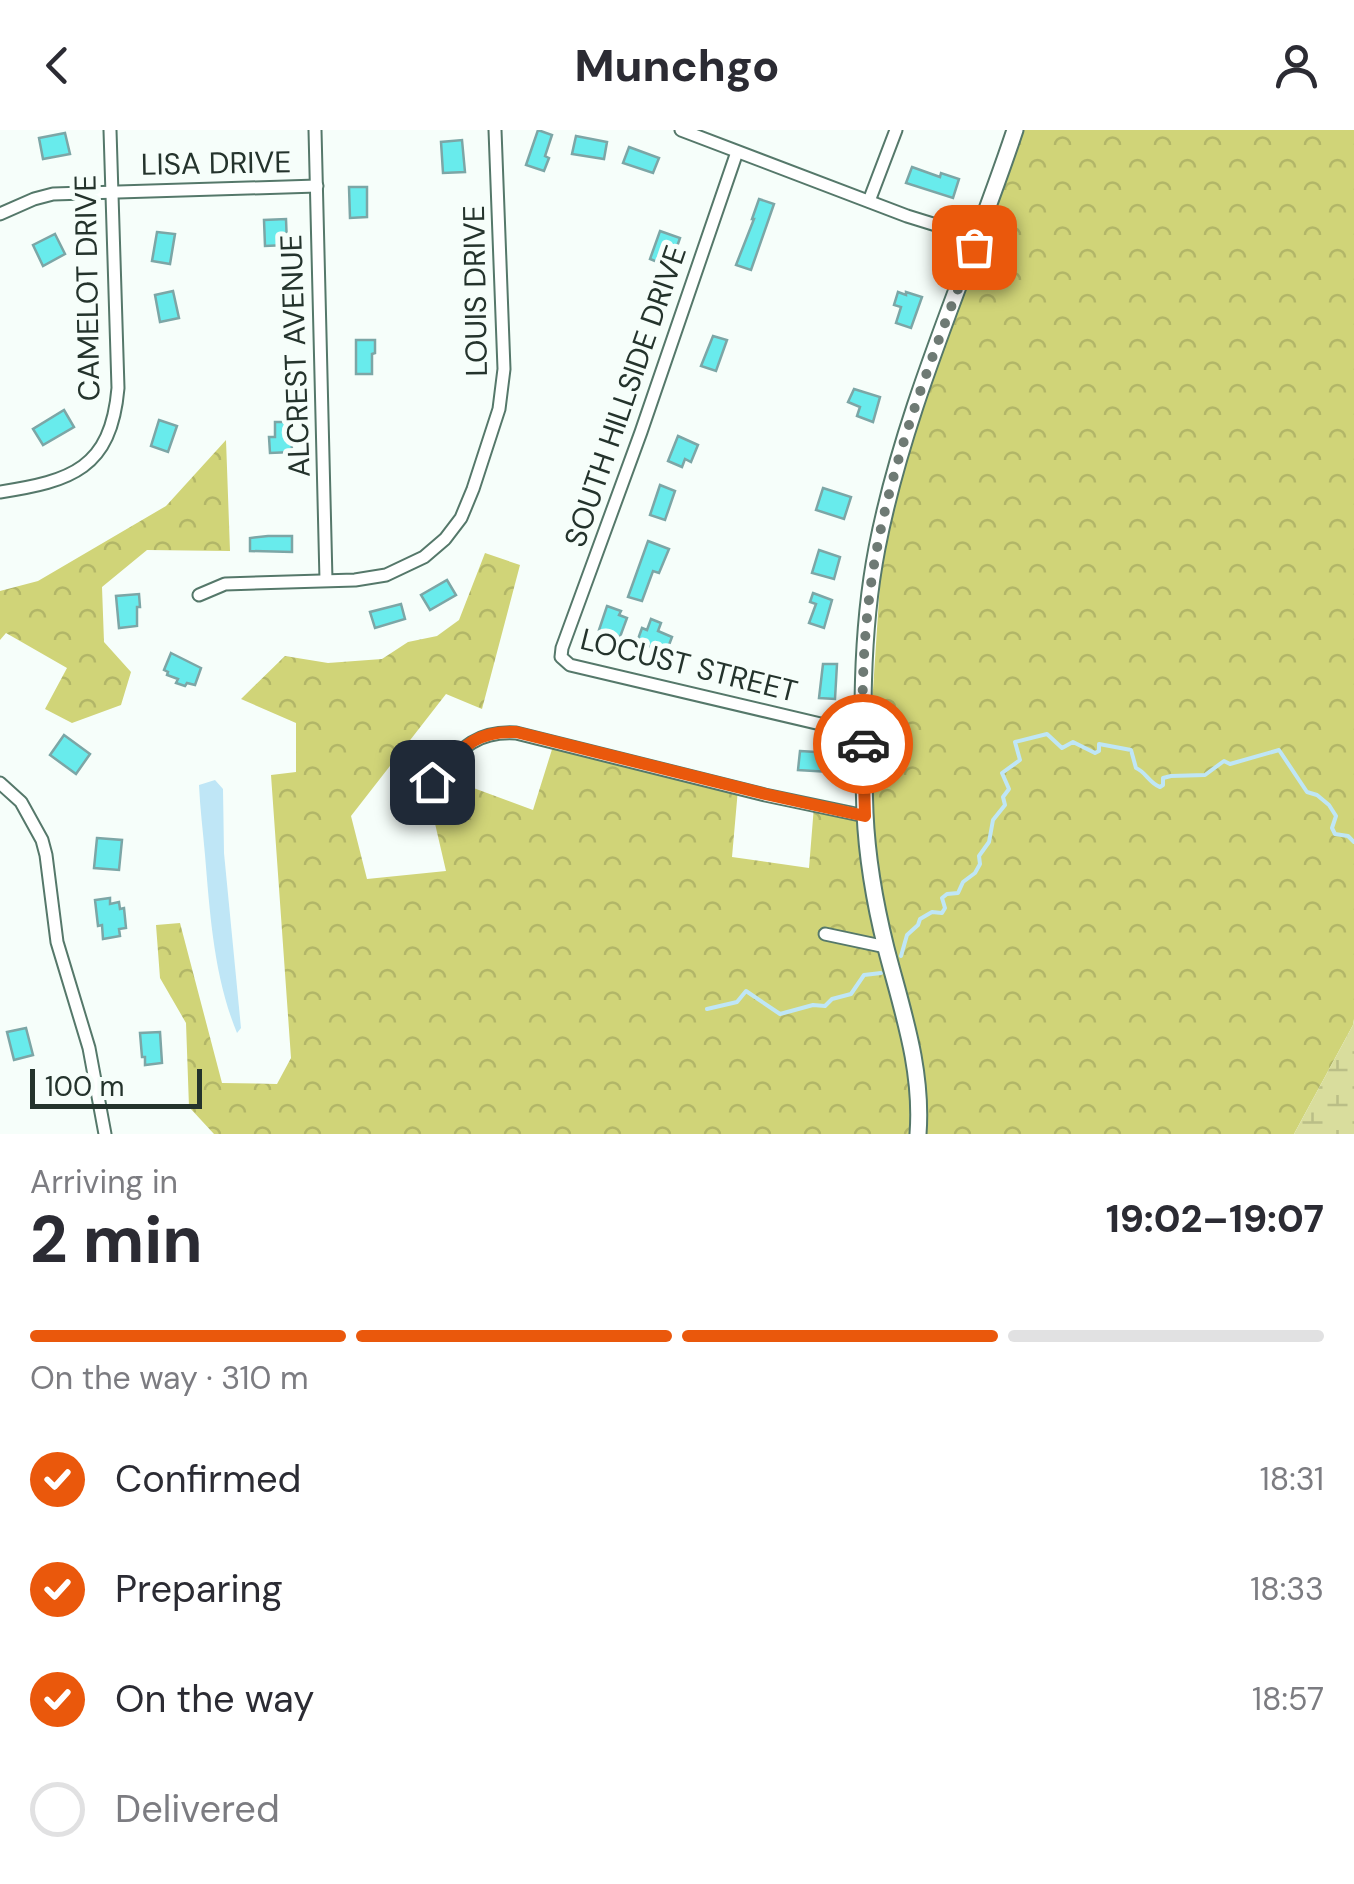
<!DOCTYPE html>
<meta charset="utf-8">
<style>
:root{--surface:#fff;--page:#f7f7f7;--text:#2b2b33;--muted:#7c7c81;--line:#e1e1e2;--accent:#ea580c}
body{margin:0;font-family:"DM Sans",sans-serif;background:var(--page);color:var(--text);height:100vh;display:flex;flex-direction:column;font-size:38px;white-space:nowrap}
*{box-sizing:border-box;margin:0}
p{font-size:32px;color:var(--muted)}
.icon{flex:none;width:55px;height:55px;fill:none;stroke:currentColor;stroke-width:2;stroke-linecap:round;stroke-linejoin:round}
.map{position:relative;height:1004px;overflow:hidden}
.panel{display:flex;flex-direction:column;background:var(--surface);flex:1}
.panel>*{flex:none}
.scale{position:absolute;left:30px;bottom:25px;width:172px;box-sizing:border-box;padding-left:10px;border:5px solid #24332c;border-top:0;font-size:28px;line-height:35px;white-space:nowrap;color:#24332c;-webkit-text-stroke:8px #f6fefa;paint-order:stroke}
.pin{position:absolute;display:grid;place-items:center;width:85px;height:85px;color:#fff;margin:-42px;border-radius:20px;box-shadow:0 5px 15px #0006}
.courier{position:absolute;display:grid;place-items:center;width:100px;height:100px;margin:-50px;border:8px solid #ea580c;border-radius:50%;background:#fff;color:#222;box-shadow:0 2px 12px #0007}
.summary em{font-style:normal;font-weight:800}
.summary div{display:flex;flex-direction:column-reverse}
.summary{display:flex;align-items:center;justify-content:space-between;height:170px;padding:0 30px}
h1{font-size:65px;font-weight:800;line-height:75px}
.bar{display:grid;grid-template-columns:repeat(4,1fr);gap:15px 10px;align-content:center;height:120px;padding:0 30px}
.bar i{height:12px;border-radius:8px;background:var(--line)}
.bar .selected{background:var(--accent)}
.bar p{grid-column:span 4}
ol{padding:0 30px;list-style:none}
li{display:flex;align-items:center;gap:30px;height:110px}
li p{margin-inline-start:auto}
li .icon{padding:10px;border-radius:50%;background:var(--accent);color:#fff;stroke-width:4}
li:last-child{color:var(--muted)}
li i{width:55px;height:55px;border:5px solid var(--line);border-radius:50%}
header{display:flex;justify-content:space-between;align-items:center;height:130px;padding:0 30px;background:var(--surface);font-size:45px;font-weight:800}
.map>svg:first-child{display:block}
</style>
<header><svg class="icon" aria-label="back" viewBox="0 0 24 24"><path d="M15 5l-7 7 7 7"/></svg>Munchgo<svg class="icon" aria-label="person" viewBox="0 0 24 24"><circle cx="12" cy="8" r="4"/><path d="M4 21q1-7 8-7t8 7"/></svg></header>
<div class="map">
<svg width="1354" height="1004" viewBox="0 0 1354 1004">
<defs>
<pattern id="forest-crowns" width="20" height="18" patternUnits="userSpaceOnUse" patternTransform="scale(2.5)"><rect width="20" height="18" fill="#d0d478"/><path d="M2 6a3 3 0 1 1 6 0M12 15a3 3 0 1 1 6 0" fill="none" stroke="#b2b668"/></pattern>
<pattern id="wetland-marsh" width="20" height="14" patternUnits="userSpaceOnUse" patternTransform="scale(2.5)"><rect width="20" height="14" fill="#d9dd9d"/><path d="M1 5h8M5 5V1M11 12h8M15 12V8" fill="none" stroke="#babe87"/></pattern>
</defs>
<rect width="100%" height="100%" fill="#f6fefa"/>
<g fill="url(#forest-crowns)">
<polygon points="1007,0 1354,0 1354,889 1353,895 1294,1004 214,1004 189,977 186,893 160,848 156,795 180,793 222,953 277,954 291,928 271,645 296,642 296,593 241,569 285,526 328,533 382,529 408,512 437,506 459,490 485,423 520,435 482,579 446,564 351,686 367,749 446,741 427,659 441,646 533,680 554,613 738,659 732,727 809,738 814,676 865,682 884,392"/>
<polygon points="226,310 230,421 147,420 102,457 104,512 131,542 121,575 72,593 45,579 67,538 6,503 0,510 0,461 38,451 166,376"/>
</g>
<polygon fill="url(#wetland-marsh)" points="1354,889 1354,1004 1294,1004 1353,895"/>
<path fill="#bfe6f6" d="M215,650L223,659L224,723L241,898L237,903C214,847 210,785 205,725C203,702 200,678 199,655Z"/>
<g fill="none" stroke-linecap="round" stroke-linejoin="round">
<g stroke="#bfe6f6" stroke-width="4">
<path d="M901,826L907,805L918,795L920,789L932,782L942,783L945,778L942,768L947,764L958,763L963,752L975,743L980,734L979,726L989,712L993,690L1005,675L1003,667L1009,659L1002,643L1020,630L1015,612L1047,604L1062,618L1073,612L1095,623L1099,621V614L1131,620L1136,638C1146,642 1149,653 1160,657L1163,655V648L1171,646L1205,645L1224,631L1230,634L1279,620L1307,662L1317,665L1329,675L1336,686L1332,698L1335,704L1348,706L1354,712"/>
<polyline points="707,879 737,872 746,861 780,884 813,875 825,876 832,869 851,864 864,845 881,843"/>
</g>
</g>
<g fill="#68ebec" stroke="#7ca6a6" stroke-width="2.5">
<polygon points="538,0 552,5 545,26 549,28 544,41 526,35"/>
<polygon points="65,3 70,24 43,29 39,8"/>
<polygon points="576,6 607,12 604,29 572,24"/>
<polygon points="462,10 465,42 443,43 441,12"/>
<polygon points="629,17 659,28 653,43 623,33"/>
<polygon points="912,37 940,47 941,43 959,49 953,68 906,53"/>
<polygon points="349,57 367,57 367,87 350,88"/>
<polygon points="759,69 774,74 751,140 736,135 754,89 752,89"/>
<polygon points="286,89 287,115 265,116 264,90"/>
<polygon points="660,101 680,108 670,137 650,129"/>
<polygon points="157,102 175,104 170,134 152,131"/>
<polygon points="55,104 65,124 43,136 33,115"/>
<polygon points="173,161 179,188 160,192 155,165"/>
<polygon points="898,162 906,165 906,162 922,167 911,198 896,193 901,177 894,175"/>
<polygon points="713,206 727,210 716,241 701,236"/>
<polygon points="356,210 375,210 375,223 372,224 372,244 356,244"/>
<polygon points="854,259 880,267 873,292 857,286 860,277 848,272"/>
<polygon points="64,280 74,297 43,315 33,299"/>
<polygon points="159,290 177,296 168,322 151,316"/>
<polygon points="275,292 291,292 292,322 270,323 269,307 275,307"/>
<polygon points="678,306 698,315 691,332 685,329 682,337 668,331"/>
<polygon points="660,355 675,361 665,390 650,385"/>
<polygon points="823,358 851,367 844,389 816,380"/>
<polygon points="268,406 292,406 292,422 250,421 250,408"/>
<polygon points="648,411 669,419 659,443 653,441 642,471 628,467"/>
<polygon points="819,420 840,427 834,449 812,443"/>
<polygon points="447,450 456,465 430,480 421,465"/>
<polygon points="813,463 832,470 824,498 809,493 816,474 810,472"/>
<polygon points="139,464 140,477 137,477 137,496 119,498 116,466"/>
<polygon points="401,474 405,489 375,498 370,482"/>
<polygon points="607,476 621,481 619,485 627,488 620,507 599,500"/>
<polygon points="651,489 661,493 658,501 672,507 666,523 642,513 643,511 638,509 642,498 647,500"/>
<polygon points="171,523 201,538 195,555 187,553 185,556 176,553 178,549 167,545 168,542 164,540"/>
<polygon points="823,534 837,534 835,569 819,568"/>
<polygon points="64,605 90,624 76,644 50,625"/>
<polygon points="800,621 832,623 830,642 798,640"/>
<polygon points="97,708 122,710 119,740 94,738"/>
<polygon points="110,768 110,774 119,772 120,779 124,778 126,798 119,799 120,806 103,809 102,795 98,796 95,770"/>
<polygon points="26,898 33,925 14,930 7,902"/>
<polygon points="160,902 162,933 145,935 145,927 142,927 140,903"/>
</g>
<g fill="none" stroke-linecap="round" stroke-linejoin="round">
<defs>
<g id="minor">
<polyline points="315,0 326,450"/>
<polyline points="681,0 907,86 978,108"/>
<polyline points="737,22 641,302 562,518 561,527 570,535 863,604"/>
<polyline points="869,71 896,0"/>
<polyline points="0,84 34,69 53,64 317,56"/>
<path d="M0,362C71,351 111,339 118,258L110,0"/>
<polyline points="199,465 225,454 355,450 386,445 424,427 445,409 461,388 473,359 499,279 504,239 495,0"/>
<polyline points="0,653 21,672 42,710 46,725 57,812 89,918 105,1004"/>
<path d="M424,660C455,629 467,600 516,603L765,665L865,686"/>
<polyline points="825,804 886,817"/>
</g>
<path id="tertiary" d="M918,1004C923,939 902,880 886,818C875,774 867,728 865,683C862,594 860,506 877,418C905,274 969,139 1015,0"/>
</defs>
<use href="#minor" stroke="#55786a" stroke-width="15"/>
<use href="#tertiary" stroke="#55786a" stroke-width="19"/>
<use href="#minor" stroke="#fff" stroke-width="11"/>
<use href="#tertiary" stroke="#fff" stroke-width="15"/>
</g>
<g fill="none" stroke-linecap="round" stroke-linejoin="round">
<path stroke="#6e7a74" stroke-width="10" stroke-dasharray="0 18" d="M863,614C861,545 865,476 879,408C899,308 938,212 974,117"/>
<path stroke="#ea580c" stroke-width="12" d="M432,652C460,622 471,600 516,602L765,664L865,686L863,614"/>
</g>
<g text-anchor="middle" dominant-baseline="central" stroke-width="10" stroke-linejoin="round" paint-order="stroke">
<g font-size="30" fill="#24332c" stroke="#f6fefa">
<text transform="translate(216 33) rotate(-1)">LISA DRIVE</text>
<text transform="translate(87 158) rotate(-91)">CAMELOT DRIVE</text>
<text transform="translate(475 161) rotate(-91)">LOUIS DRIVE</text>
<text transform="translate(295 226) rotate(-92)">ALCREST AVENUE</text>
<text transform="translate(625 266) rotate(-71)">SOUTH HILLSIDE DRIVE</text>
<text transform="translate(689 535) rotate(14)">LOCUST STREET</text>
</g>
</g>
</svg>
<div class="scale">100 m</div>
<div class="pin" style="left:974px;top:117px;background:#ea580c"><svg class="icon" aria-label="bag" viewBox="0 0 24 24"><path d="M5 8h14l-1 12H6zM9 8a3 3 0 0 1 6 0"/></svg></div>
<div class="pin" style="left:432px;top:652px;background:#1f2937"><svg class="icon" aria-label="home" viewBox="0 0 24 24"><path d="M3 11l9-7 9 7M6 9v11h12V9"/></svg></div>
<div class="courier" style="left:863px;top:614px"><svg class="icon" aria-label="car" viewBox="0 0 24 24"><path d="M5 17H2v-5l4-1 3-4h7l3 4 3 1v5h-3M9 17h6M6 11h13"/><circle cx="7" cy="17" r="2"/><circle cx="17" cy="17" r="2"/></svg></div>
</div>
<section class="panel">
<div class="summary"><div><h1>2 min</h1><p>Arriving in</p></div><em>19:02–19:07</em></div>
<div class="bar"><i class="selected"></i><i class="selected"></i><i class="selected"></i><i></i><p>On the way · 310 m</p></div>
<ol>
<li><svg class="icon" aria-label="check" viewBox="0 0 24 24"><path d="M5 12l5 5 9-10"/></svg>Confirmed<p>18:31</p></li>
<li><svg class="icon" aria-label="check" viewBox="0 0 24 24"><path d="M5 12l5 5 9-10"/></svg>Preparing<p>18:33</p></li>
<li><svg class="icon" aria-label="check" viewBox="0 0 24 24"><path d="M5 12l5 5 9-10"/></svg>On the way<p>18:57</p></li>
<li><i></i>Delivered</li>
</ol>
</section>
